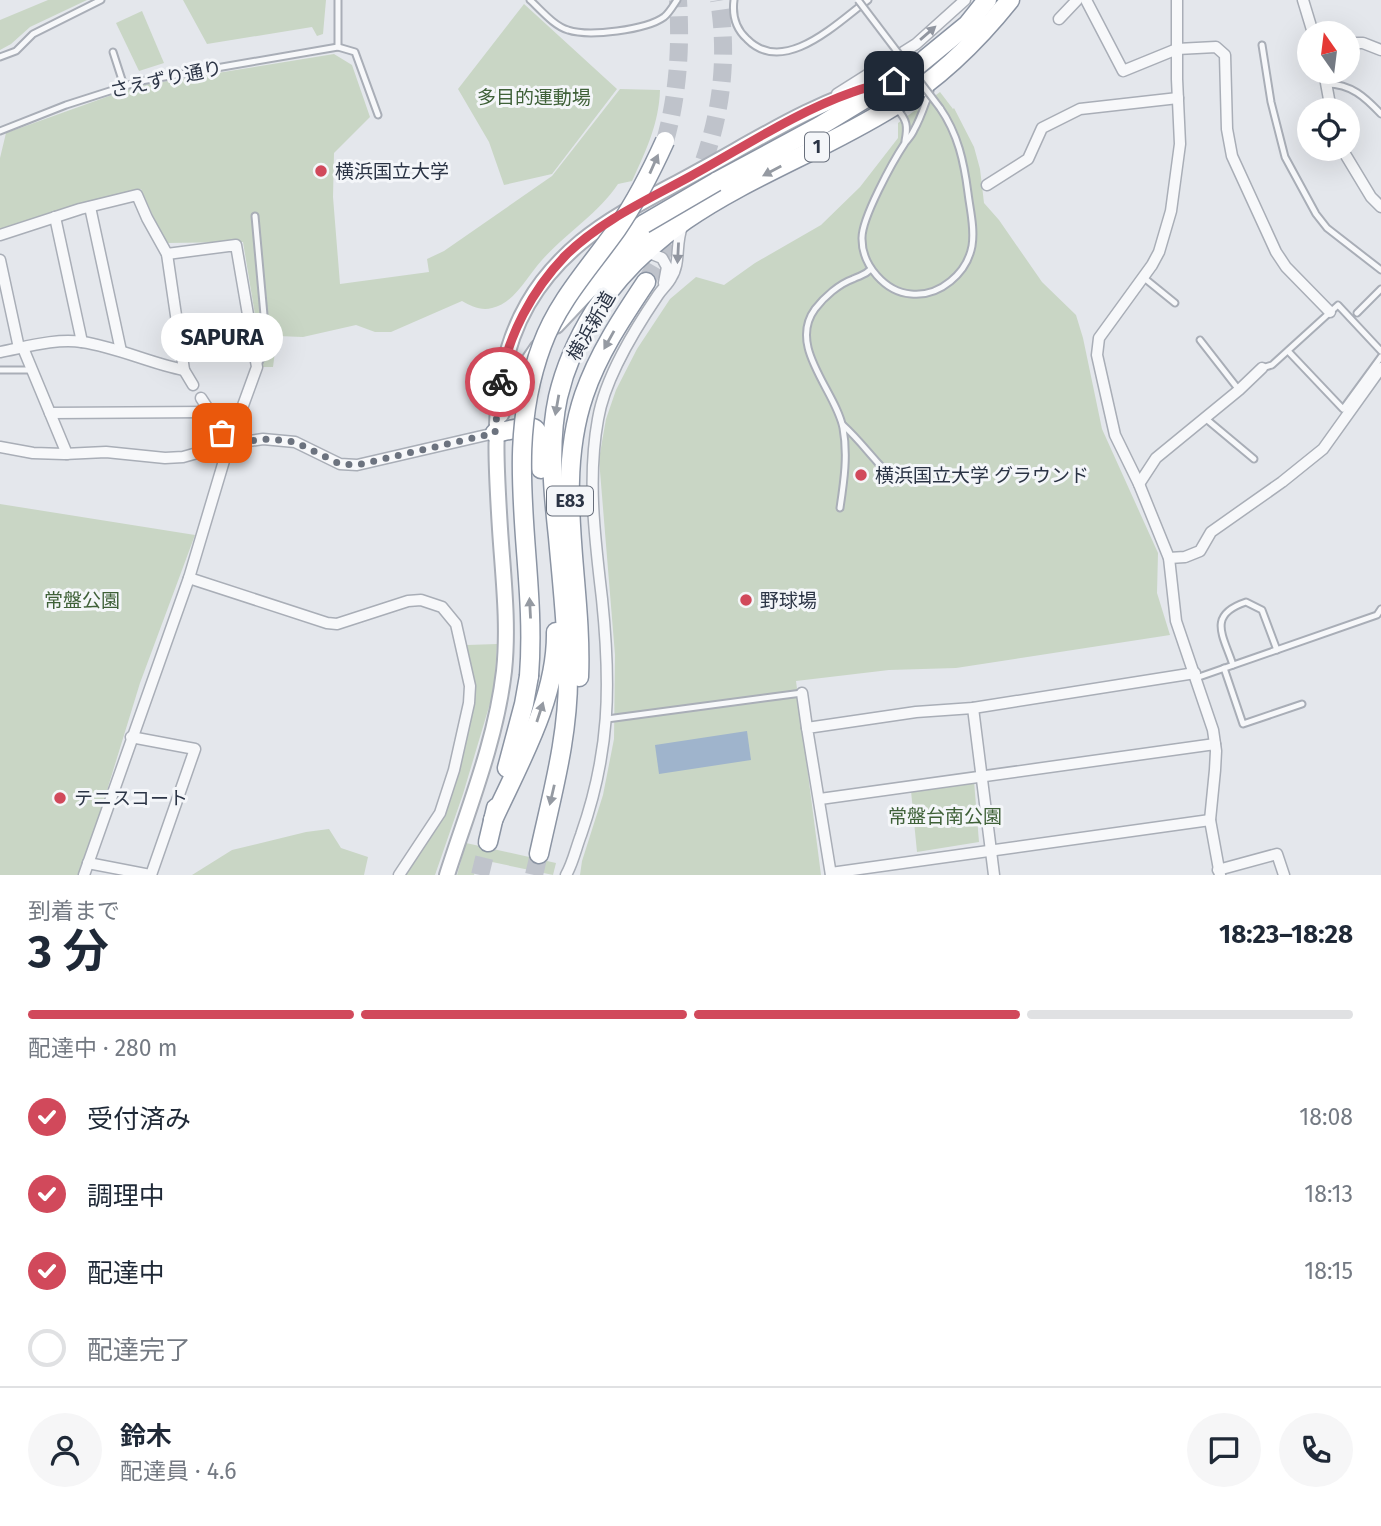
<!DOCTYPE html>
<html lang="ja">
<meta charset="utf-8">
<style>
:root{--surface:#fff;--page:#f6f6f7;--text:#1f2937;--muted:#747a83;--line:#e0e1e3;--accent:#d1495b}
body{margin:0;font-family:"Fira Sans","Noto Sans JP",sans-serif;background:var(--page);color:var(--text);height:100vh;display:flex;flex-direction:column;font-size:26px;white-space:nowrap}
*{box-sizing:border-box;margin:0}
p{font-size:23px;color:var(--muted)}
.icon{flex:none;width:38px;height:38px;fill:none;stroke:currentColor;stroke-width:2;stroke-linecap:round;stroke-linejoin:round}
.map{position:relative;height:875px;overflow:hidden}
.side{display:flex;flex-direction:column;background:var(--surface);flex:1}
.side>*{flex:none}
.needle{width:46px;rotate:346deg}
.controls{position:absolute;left:1297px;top:21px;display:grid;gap:14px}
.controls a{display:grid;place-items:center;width:63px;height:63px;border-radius:50%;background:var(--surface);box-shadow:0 7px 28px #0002;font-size:35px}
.pin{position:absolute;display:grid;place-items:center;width:60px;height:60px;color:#fff;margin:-30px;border-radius:14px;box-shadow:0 4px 10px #0006}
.courier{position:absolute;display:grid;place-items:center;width:70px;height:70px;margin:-35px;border:5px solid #d1495b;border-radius:50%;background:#fff;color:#222;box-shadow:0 2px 9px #0007}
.bubble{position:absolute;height:49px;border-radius:24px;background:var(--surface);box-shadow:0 7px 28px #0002;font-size:23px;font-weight:700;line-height:49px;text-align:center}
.summary em{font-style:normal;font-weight:700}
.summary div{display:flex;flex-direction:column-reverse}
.summary{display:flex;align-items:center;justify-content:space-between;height:119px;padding:0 28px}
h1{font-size:46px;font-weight:700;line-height:52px}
.bar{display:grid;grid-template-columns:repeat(4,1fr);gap:10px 7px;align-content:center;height:84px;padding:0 28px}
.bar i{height:9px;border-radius:5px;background:var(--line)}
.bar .on{background:var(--accent)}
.bar p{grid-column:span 4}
.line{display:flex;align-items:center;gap:18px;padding:0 28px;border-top:2px solid var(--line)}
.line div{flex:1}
.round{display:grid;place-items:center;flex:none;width:74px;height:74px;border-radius:37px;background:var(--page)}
ol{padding:0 28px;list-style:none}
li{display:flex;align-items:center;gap:21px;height:77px}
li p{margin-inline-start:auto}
li .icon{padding:7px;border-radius:50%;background:var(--accent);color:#fff;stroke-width:4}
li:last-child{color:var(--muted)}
li i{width:38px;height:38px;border:4px solid var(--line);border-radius:50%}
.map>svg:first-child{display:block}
</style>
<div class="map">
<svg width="1381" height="875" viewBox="0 0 1381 875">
<rect width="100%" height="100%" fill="#e4e7ec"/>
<g fill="#c9d6c5">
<polygon points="48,0 87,0 30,27 11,44 0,50 0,20"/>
<polygon points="183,0 326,0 323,34 317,36 312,27 207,44"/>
<polygon points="524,4 617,89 552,174 504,185 489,142 458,89"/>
<polygon points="142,11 164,63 139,71 116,23"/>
<path d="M334,54L352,65L370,117L334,153L333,197L340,284L429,272L427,259L444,251L552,176L620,89L660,90C659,123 646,151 632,181L618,184C598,214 566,233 542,260C528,275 514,304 492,308C481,311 471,306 462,301L391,332H375L356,325L303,337L277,336L273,367H260L261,351L243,242L165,243L141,189L0,230V158L6,133L137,86Z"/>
<polygon points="940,92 953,109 954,108 974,147 980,169 984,203 999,220 1042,282 1076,315 1083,338 1102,429 1158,553 1157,593 1170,635 956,668 889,670 796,681 821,875 580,875 582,861 603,795 614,739 615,655 599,459 606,419 616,390 637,349 670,299 696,277 724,285 755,263 821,225 860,187 898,138 898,123"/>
<polygon points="0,504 195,535 140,683 81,875 0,875"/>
<polygon points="497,644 494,690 463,794 435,875 404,875 446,810 472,675 467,645"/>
<polygon points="974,781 979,842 917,852 911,791"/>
<polygon points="329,829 341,848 368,857 364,875 192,875 232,850 306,832"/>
<polygon points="466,843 556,863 553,875 478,859 474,875 457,875"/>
</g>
<polygon fill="#9fb4cc" points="747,731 751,760 659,774 655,745"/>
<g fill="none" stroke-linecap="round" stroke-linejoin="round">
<g stroke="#bfc3cb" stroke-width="18" stroke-dasharray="18 9" stroke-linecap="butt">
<path d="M665,141C678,95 681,47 678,0"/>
<path d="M646,282C698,192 736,107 719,0"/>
<polyline points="480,875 488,842"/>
<polyline points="534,875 539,854"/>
</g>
<defs>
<g id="lane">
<polyline points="338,0 338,47"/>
<path d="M530,0C541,10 554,26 568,30C589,37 646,30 664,17C669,13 673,6 677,0"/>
<path d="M734,0C732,15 736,29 747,39C784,77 838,22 868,0"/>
<polyline points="1262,45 1271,102 1285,157 1316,214 1327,228 1381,270"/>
<polyline points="113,52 124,86"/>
<polyline points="0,57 16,51 33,34 101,0"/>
<path d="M1327,84C1351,84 1365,97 1381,114"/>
<path d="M930,91C925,104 921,118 914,130C912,135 908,139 905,143C893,161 861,219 862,239C862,265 885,292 911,294C940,297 967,273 972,246C975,228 970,210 968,193C964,162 958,134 940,108"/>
<path d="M897,109C907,120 908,126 905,141"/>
<polyline points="0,131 66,105 141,81 338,47 355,52 378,115"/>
<polyline points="255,216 267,348 258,364"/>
<polyline points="1143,277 1175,303"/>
<polyline points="1357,313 1381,289"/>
<polyline points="1200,340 1239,390"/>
<polyline points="1288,351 1343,409 1381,357"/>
<polyline points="1262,368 1272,365 1338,305 1381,351"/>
<polyline points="0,370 32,370"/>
<polyline points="1205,418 1254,459"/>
<path d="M843,425C863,443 877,465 897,482"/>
<path d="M840,508C844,481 848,455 843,428C836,391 787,347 815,309C824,297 839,284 853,279C861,275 864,276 871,269"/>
<path d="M1233,665C1223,635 1207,615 1246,602L1262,610L1277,650"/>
<polyline points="1224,668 1243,724 1302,704"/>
<polyline points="1196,678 1377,615 1381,609"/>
<polyline points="607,719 802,693"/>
</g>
<g id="street">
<polyline points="1086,0 1123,71 1177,49 1216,47 1225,55 1227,129 1232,156 1276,252 1286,267 1330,312"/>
<polyline points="1177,0 1177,79 1180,144 1171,211 1159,252 1152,265 1099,338 1097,355 1115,435 1139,484 1169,558 1176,621 1213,730 1216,751 1215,770 1210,820 1220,875"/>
<polyline points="1303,0 1313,33"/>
<polyline points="1059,19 1077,0"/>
<polyline points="1348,43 1363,43 1381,50"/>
<polyline points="1324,72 1331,110"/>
<polyline points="837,94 916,44 965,0"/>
<polyline points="1342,149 1371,197 1381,207"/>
<polyline points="987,185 1028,159 1042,128 1080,109 1178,98"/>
<polyline points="90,207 121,351"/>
<polyline points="55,217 82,342"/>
<polyline points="0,235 80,209 137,195 147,218 167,254 184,370 193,385"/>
<polyline points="645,255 652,254 662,258 667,267 664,283"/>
<polyline points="0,260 19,348"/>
<polyline points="23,348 67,454"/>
<path d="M0,352C26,347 56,338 82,342C117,347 149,363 184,370"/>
<polyline points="201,398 212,415"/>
<polyline points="50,413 209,412"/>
<polyline points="217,424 229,444"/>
<polyline points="0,447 33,453 64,454 106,452 165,458 183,457 229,444 263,439 295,442 340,464 357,465 495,433"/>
<polyline points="1139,484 1156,458 1239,390 1262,368"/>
<polyline points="1169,558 1185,557 1200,551 1211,532 1282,482 1323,449 1381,368"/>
<polyline points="189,578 327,623 337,624 408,601 421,600 442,607 456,624 470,686 469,703 454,770 440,813 399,875"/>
<polyline points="802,693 807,728"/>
<polyline points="973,708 994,875"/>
<polyline points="131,737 195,749 151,875"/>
<polyline points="820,799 1215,744"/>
<polyline points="88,863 150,875"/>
<polyline points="1218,870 1277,854 1284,875"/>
<polyline points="831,873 1210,820"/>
<polyline points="84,875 189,578 229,444 257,367 236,245 167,254"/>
<path d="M566,875C573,863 576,848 581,835C610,752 611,686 602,599C595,539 587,479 598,419C605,377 635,329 658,295C662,289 668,284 671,278C681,263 675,244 682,227"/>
<polyline points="831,875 807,728 916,712 973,708 1195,673"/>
</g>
<g id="secondary">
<polyline points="556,326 623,255 672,221"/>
<polyline points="501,415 513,384 538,347"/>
<path d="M447,875C468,809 496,741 504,671C509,624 503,576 500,529C493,418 487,320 581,242C616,213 660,193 699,171C758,139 815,102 880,84"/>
</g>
<g id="highway">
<polyline points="716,182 820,126 912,70 967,25 987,0"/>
<polyline points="591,275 626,238 644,224"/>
<path d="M495,433C543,423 539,421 541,469"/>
<path d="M579,677C583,583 553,486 584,395C598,354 622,318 646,282"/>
<polyline points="507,768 524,704 529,676"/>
<path d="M493,820C520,761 557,698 556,632"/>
<polyline points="488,842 496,808"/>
<path d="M539,854C552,794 569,735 568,672C567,627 562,582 558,537C553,491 548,443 558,397C565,367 578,338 594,312C668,199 787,173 894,106C938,79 978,40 1010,0"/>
</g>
</defs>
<use href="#lane" stroke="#a9aeb7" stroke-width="9"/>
<use href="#street" stroke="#a9aeb7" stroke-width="13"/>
<use href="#secondary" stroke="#a9aeb7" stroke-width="18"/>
<use href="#highway" stroke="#8b94a3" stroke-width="21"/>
<use href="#lane" stroke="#f7f8fa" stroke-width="5"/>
<use href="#street" stroke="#f7f8fa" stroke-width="10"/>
<use href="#secondary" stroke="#fff" stroke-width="14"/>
<use href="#highway" stroke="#fff" stroke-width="18"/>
<defs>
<polyline id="lane-bridge" points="858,0 940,108"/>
<g id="highway-bridge">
<polyline points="644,224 716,182"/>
<path d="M529,676C538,562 500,457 542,345C558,301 590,267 617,229C636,201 651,172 665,141"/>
</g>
</defs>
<use href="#lane-bridge" stroke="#a9aeb7" stroke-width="9" stroke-linecap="butt"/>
<use href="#highway-bridge" stroke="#8b94a3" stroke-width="21" stroke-linecap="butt"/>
<use href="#lane-bridge" stroke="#f7f8fa" stroke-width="5"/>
<use href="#highway-bridge" stroke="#fff" stroke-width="18"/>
</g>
<defs><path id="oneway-solid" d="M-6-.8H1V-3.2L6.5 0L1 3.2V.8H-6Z" transform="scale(1.75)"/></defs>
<g fill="#9196a0">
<use href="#oneway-solid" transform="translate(928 33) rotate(-41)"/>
<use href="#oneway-solid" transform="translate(678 253) rotate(93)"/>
</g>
<g fill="#959aa2">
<use href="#oneway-solid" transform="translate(654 164) rotate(-66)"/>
<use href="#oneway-solid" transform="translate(772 171) rotate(152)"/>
<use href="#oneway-solid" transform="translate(609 340) rotate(119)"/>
<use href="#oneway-solid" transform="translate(557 405) rotate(100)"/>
<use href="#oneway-solid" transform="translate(530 608) rotate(-93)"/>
<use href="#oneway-solid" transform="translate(540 712) rotate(-72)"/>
<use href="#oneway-solid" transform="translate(552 795) rotate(103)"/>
</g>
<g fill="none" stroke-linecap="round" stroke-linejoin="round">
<polyline stroke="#6c737f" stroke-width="7" stroke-dasharray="0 12.6" points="222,433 229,444 263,439 280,440 295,442 340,464 357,465 495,433 500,382"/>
<path stroke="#d1495b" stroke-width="9" d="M500,382C508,336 532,290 565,256C600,221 649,199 691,176C744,147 796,112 853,92C866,87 880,84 894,81"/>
</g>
<g fill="#d1495b" stroke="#f4f6f9" stroke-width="2.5">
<circle cx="321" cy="171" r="7"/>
<circle cx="861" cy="475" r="7"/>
<circle cx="746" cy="600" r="7"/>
<circle cx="60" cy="798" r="7"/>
</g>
<g text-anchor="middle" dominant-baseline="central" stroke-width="6" stroke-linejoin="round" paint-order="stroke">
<g fill="#f4f6f9" stroke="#676e7b" stroke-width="2">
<rect x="805" y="132.5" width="24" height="29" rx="5"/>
<rect x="547" y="486.5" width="46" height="29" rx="5"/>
</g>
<g font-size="18" font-weight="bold" fill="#2b3445">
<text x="817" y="147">1</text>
<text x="570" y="501">E83</text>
</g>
<g font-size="19" fill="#2b3445" stroke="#f4f6f9">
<text transform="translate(166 79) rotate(-12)">さえずり通り</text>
<text transform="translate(591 326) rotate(-60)">横浜新道</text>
</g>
<g font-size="19" fill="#3f6138" stroke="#f4f6f9">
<text x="534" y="97">多目的運動場</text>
<text x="82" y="600">常盤公園</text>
<text x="945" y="816">常盤台南公園</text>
</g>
<g font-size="19" fill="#2b3445" stroke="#f4f6f9" text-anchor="start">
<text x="335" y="171">横浜国立大学</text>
<text x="875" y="475">横浜国立大学 グラウンド</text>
<text x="760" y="600">野球場</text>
<text x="74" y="798">テニスコート</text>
</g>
</g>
</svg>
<div class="controls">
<a><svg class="needle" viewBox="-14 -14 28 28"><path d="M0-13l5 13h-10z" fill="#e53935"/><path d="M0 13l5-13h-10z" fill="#747a83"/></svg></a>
<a><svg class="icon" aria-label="locate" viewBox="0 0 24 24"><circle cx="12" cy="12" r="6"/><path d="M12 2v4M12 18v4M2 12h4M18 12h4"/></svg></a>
</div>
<div class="pin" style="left:222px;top:433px;background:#ea580c"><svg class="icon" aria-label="bag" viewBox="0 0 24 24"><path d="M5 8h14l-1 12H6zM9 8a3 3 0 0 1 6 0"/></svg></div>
<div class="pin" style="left:894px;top:81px;background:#1f2937"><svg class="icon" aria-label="home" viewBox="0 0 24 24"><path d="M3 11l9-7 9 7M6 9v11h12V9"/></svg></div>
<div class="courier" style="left:500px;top:382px"><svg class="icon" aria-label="bike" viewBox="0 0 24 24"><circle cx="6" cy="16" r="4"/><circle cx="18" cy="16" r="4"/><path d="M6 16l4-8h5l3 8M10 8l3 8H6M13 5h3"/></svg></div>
<div class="bubble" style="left:161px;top:313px;width:122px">SAPURA</div>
</div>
<section class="side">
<div class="summary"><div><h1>3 分</h1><p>到着まで</p></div><em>18:23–18:28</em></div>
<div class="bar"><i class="on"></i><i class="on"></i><i class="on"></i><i></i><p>配達中 · 280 m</p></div>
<ol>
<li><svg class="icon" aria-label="check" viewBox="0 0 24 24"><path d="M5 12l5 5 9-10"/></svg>受付済み<p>18:08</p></li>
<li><svg class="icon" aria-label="check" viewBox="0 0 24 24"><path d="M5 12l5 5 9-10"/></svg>調理中<p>18:13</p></li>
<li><svg class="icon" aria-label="check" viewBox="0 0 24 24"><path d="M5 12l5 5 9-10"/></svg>配達中<p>18:15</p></li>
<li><i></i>配達完了</li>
</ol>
<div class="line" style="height:126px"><a class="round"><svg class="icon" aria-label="person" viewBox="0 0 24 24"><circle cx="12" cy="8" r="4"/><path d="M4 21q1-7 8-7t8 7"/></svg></a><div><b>鈴木</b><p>配達員 · 4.6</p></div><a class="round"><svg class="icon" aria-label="chat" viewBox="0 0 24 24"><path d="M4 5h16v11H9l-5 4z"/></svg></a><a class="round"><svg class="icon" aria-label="phone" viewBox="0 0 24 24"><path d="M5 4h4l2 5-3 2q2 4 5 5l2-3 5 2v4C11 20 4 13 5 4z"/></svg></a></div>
</section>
